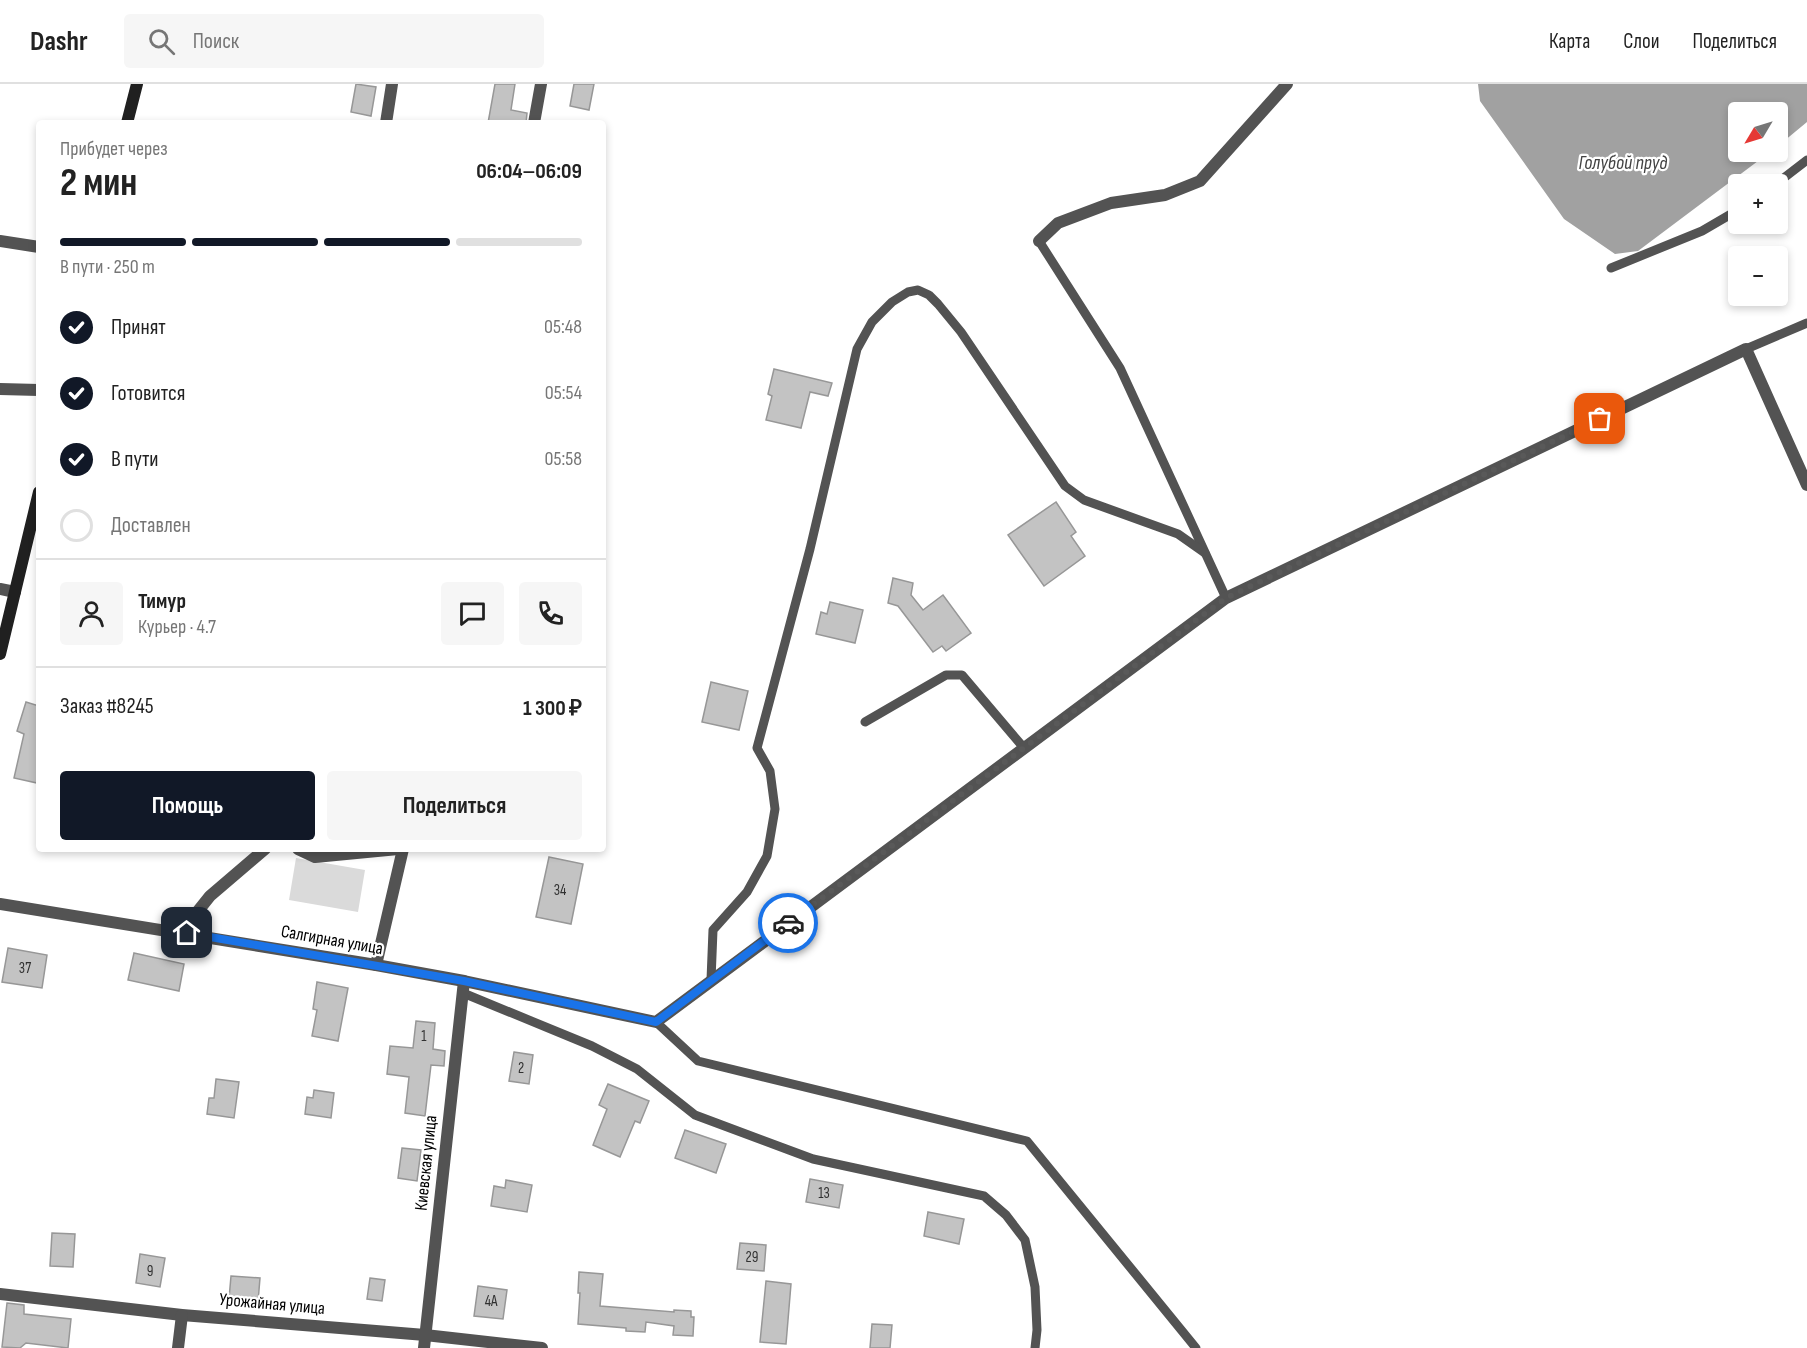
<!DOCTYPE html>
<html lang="ru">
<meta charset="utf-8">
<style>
:root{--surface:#fff;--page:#f6f6f6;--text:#222;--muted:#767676;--line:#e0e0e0;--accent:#111827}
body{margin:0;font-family:"Sofia Sans Condensed",sans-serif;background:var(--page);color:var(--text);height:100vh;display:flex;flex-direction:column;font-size:22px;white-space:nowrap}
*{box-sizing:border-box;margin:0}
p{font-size:20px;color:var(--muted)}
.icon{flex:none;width:33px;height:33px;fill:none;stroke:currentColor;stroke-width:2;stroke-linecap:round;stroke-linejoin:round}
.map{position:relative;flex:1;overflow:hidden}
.sheet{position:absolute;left:36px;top:36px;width:570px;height:732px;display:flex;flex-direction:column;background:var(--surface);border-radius:6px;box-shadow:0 3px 9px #0003}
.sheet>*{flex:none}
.needle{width:39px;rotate:232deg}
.buttons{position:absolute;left:1728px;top:18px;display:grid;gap:12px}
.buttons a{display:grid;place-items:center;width:60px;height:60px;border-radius:6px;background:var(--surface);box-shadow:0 3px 9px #0003;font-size:30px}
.pin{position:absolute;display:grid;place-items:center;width:51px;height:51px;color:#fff;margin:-26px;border-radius:12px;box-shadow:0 3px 9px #0006}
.courier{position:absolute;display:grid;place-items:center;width:60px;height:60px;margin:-30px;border:4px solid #1a73e8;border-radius:50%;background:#fff;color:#222;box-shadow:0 2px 8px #0007}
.overview em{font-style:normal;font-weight:700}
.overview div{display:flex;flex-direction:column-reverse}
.overview{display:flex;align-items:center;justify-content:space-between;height:102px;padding:0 24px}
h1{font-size:39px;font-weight:700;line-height:45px}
.bar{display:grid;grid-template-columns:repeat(4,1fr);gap:9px 6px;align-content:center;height:72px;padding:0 24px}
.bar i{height:8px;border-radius:4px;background:var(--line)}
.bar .active{background:var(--accent)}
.bar p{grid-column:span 4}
.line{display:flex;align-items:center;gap:15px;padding:0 24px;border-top:2px solid var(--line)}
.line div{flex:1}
.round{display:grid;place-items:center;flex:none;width:63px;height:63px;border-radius:6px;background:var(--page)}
ol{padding:0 24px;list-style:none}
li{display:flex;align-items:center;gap:18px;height:66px}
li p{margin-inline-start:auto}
li .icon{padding:6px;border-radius:50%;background:var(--accent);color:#fff;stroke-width:4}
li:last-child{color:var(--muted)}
li i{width:33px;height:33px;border:3px solid var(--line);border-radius:50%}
.action{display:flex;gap:12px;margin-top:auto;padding:12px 24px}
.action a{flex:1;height:69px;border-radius:6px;background:var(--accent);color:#fff;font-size:24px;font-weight:700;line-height:69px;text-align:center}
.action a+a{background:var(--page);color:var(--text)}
header{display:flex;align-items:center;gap:36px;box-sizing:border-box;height:84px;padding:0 30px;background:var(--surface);border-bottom:2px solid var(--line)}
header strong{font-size:28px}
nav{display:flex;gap:33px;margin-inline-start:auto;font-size:21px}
.search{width:420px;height:54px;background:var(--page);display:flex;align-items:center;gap:15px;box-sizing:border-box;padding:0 21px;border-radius:6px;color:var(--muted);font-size:22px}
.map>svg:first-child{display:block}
</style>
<header>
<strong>Dashr</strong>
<div class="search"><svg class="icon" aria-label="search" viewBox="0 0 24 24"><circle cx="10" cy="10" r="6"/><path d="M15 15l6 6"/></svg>Поиск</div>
<nav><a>Карта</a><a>Слои</a><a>Поделиться</a></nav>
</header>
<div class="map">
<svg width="1807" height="1264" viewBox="0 0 1807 1264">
<rect width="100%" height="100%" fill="#fff"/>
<polygon fill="#dadada" points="296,774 365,786 358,828 289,816"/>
<polygon fill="#a1a1a1" points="1478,0 1807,0 1807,38 1778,62 1778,28 1738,28 1738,68 1770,68 1638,167 1615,170 1564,135 1480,17"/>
<g fill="#c3c3c3" stroke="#979797" stroke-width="1.5">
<polygon points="356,0 376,3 371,32 351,28"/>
<polygon points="495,0 515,0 511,26 527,29 526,39 488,39"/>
<polygon points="574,0 594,0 589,26 570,22"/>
<polygon points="774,285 832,299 828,312 810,308 801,344 766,336 772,312 768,310"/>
<polygon points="1056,418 1076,448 1071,452 1085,472 1044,502 1008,451"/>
<polygon points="893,494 913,499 911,511 923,526 943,511 971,549 946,567 942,562 933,568 898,522 888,519"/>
<polygon points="830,518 863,526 855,559 816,550 821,528 827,530"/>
<polygon points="711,598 748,607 739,646 702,638"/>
<polygon points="26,618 39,622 39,689 37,699 14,694 24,650 17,647"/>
<polygon points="549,773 583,780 571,840 536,833"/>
<polygon points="8,864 47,871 42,904 2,898"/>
<polygon points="134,869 184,880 179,907 128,896"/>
<polygon points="317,898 348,904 338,957 312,952 317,926 313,925"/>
<polygon points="416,937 435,939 433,965 445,967 444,982 431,981 425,1032 405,1029 409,993 387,990 390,962 413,964"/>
<polygon points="514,968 533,971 529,1000 509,997"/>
<polygon points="216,995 239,998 234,1034 207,1030 209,1014 214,1014"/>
<polygon points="608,1000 649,1017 640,1039 635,1037 620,1073 593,1061 607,1025 599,1021"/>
<polygon points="314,1006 334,1009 331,1034 305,1030 307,1013 313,1014"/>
<polygon points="685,1046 726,1060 716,1089 675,1074"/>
<polygon points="402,1064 421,1066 417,1097 398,1094"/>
<polygon points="810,1095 843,1101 839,1124 806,1118"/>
<polygon points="506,1096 532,1101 527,1128 491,1122 494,1102 505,1104"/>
<polygon points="928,1128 964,1135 959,1160 924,1152"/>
<polygon points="52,1149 75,1150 73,1183 50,1182"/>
<polygon points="740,1159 766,1161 764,1187 737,1185"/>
<polygon points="140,1170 165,1174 160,1203 136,1199"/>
<polygon points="579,1188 603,1190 600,1222 674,1228 674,1226 691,1227 691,1233 694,1233 693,1252 673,1251 674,1242 646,1238 645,1248 626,1247 626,1244 578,1240 580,1209 578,1209"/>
<polygon points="231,1192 260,1194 258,1218 229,1215"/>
<polygon points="370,1194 385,1196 382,1217 367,1215"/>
<polygon points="766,1197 791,1200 786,1260 760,1258"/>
<polygon points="478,1202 507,1206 503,1235 474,1232"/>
<polygon points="7,1219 24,1221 24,1230 71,1235 68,1264 26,1259 20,1264 2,1263"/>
<polygon points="872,1240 892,1241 890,1264 870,1264"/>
</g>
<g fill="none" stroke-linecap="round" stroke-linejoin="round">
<g stroke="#535353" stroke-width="9">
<polyline points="1776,100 1807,76"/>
<polyline points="1039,157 1120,284 1226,514"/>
<polyline points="1611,184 1702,147 1738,126"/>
<polyline points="1746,265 1807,239"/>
<polyline points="865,638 946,591 962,591 1024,664"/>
<polyline points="711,896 713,846 747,808 767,772 775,725 770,687 757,664 810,465 857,265 872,238 892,218 908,208 918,206 929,211 938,220 961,248 1065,402 1084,416 1178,450 1205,469"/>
<polyline points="463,909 592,962 637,985 695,1031 813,1075 984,1112 1006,1131 1025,1156 1035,1203 1037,1246 1035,1264"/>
<polyline points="656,938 698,977 1027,1057 1196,1264"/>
</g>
<g stroke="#535353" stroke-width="12">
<polyline points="386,39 392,0"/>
<polyline points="534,39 541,0"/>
<polyline points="0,157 39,163"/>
<polyline points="1039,157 1058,139 1111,119 1165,111 1200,97 1287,0"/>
<polyline points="0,305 39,306"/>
<polyline points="0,505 15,508"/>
<polyline points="298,765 315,773 398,765"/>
<polyline points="0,820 376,881 464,897 656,938 1226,514 1746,265 1807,401"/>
<polyline points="187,849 194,832 210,812 265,765"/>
<polyline points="376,881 403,765"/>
<polyline points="0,1210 182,1231 425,1251 542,1264"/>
<polyline points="178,1264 182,1231"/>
<polyline points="424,1264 464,897"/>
</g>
<g stroke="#202020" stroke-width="12">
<polyline points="127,39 137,0"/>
<polyline points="0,570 39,408"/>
</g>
</g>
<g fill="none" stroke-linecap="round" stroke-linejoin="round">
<polyline stroke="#595959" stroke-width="6" stroke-dasharray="0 10.8" points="788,839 1226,514 1600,335"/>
<polyline stroke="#1a73e8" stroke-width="8" points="187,849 464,897 656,938 788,839"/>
</g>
<g text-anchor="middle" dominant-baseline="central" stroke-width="4.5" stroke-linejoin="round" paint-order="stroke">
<g font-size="15" fill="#313131">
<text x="560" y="806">34</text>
<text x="25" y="884">37</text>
<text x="424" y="952">1</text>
<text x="521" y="984">2</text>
<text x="824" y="1109">13</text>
<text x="752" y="1173">29</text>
<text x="150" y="1187">9</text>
<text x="491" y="1217">4А</text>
</g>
<g font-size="18" fill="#000" stroke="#fff">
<text transform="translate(332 856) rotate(10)">Салгирная улица</text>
<text transform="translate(426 1079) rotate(-84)">Киевская улица</text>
<text transform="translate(272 1220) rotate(5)">Урожайная улица</text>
</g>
<g font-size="20" font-style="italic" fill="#424242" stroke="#fff">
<text x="1623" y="79">Голубой пруд</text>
</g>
</g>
</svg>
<div class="buttons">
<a><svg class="needle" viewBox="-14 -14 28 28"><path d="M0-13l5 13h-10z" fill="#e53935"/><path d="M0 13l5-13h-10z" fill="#767676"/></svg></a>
<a>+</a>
<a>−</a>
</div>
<div class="pin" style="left:1600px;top:335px;background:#ea580c"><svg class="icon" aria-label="bag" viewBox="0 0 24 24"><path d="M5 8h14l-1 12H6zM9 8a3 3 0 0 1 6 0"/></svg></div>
<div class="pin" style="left:187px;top:849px;background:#1f2937"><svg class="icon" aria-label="home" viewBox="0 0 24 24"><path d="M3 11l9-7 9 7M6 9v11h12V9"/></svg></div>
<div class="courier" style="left:788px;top:839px"><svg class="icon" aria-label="car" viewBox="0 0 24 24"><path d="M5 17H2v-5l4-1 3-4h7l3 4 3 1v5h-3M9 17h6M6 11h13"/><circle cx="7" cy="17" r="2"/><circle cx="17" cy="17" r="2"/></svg></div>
<section class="sheet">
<div class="overview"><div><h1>2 мин</h1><p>Прибудет через</p></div><em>06:04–06:09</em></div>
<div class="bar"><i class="active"></i><i class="active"></i><i class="active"></i><i></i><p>В пути · 250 m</p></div>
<ol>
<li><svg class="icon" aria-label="check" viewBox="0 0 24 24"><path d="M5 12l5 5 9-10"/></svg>Принят<p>05:48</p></li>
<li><svg class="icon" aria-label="check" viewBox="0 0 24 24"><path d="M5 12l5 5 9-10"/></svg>Готовится<p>05:54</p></li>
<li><svg class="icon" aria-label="check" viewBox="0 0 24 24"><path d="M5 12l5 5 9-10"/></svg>В пути<p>05:58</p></li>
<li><i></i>Доставлен</li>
</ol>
<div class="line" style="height:108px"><a class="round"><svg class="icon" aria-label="person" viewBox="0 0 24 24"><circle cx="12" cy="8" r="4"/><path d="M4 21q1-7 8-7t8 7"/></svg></a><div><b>Тимур</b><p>Курьер · 4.7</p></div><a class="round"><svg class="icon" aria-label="chat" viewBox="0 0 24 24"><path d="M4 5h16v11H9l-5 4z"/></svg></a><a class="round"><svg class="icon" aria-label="phone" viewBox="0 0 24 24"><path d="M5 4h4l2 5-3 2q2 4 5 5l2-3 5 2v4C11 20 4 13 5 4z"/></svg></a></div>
<div class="line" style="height:78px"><div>Заказ #8245</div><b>1 300 ₽</b></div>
<div class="action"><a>Помощь</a><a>Поделиться</a></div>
</section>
</div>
